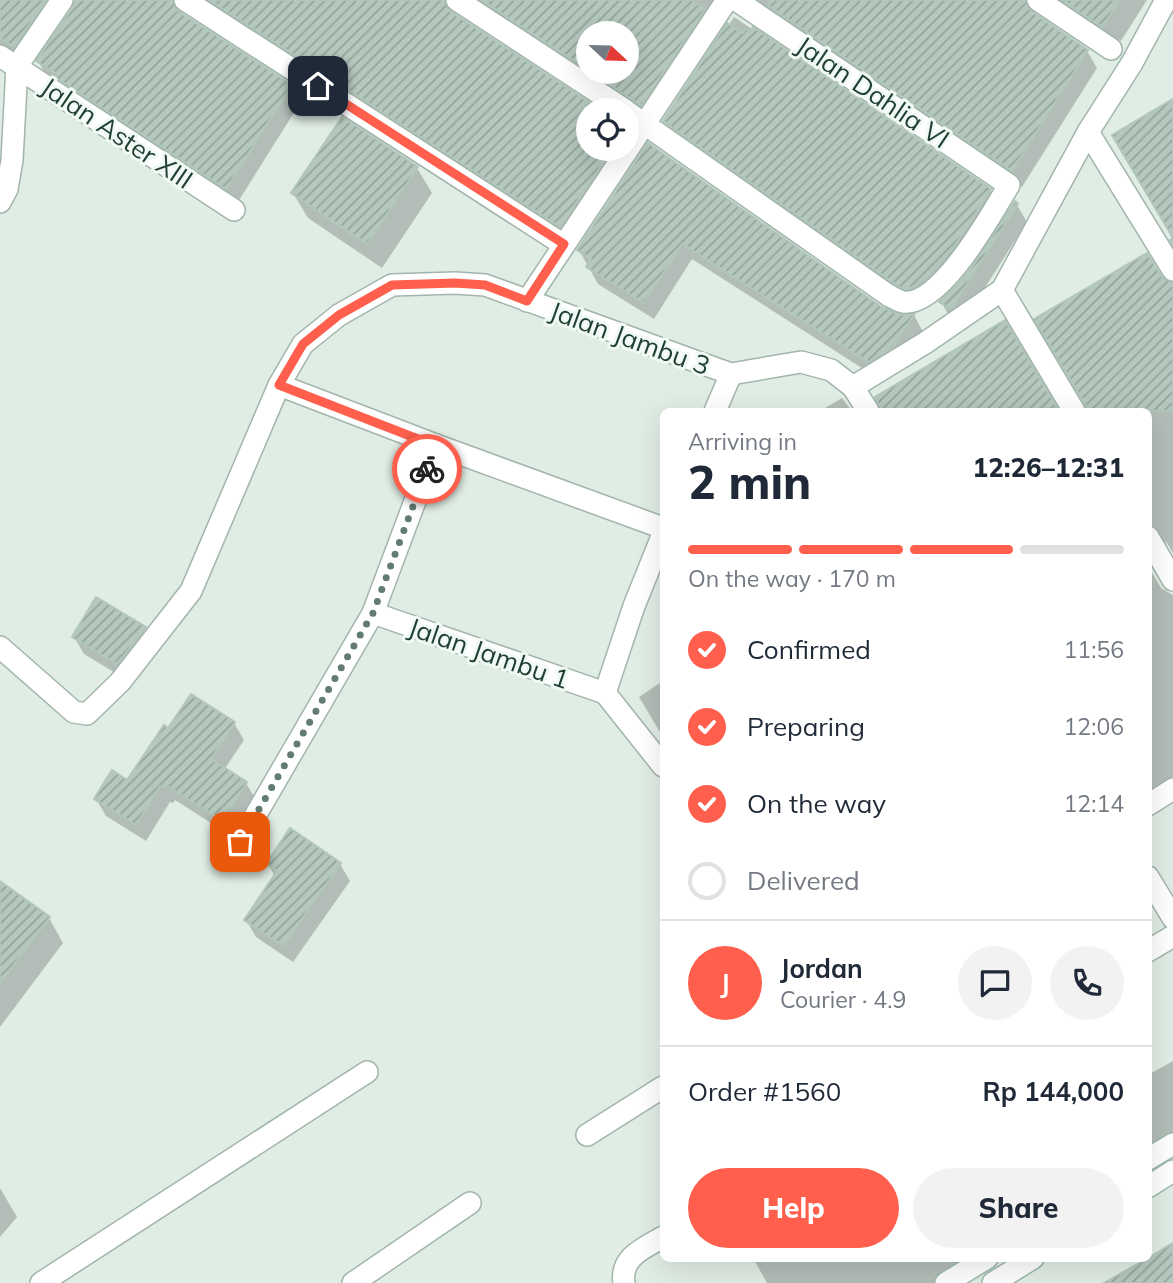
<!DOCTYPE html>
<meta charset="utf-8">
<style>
:root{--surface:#fff;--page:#f2f2f3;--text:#1f2937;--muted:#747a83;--line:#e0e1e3;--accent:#ff5f4c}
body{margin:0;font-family:Mulish,sans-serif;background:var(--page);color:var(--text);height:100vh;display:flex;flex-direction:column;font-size:26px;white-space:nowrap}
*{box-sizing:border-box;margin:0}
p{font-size:23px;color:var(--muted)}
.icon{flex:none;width:38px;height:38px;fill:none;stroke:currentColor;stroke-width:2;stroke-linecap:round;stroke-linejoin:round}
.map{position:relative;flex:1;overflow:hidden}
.side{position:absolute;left:660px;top:408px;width:492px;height:854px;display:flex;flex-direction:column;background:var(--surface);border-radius:10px;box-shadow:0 7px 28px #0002}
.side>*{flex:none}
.needle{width:46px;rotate:112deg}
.controls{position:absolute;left:576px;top:21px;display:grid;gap:14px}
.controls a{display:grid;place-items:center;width:63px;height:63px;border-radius:50%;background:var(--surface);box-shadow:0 7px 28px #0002;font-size:35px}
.pin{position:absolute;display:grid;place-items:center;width:60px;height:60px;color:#fff;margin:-30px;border-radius:14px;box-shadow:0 4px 10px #0006}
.courier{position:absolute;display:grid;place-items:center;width:70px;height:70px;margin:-35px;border:5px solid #ff5f4c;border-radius:50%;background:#fff;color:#222;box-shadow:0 2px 9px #0007}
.overview em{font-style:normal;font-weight:800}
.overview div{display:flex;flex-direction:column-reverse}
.overview{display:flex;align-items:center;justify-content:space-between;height:119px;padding:0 28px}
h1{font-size:46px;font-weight:800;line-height:52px}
.bar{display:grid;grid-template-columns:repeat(4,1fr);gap:10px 7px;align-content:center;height:84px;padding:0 28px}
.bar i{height:9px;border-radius:5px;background:var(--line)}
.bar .current{background:var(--accent)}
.bar p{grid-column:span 4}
.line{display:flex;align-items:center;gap:18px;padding:0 28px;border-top:2px solid var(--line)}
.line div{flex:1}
.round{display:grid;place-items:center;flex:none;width:74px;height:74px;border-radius:37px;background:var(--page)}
ol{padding:0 28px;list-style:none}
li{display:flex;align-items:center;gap:21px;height:77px}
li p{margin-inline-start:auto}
li .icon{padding:7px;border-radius:50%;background:var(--accent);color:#fff;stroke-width:4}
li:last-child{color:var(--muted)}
li i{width:38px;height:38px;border:4px solid var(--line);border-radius:50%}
.cta{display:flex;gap:14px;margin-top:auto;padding:14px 28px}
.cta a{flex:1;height:80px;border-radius:42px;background:var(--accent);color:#fff;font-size:28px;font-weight:800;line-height:80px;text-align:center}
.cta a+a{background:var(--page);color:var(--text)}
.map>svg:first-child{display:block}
</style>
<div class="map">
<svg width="1173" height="1283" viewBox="0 0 1173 1283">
<defs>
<pattern id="building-hatch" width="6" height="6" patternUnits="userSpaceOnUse" patternTransform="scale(1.75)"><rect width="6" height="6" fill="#b5c8be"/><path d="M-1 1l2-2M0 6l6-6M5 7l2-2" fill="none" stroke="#93a49b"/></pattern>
</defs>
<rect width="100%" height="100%" fill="#e0ede5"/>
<g fill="#0003" fill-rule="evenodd">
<path d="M0,0H1147L1121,41L1116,38L1112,43L1037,9L1034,15L1087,51L1097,68L1022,187L749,3L732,4L651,121L456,9L453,15L597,110H588V149H626V131L635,146L570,243L182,11V16L290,86L300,103L236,205L48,78L38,61L75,4L61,9L24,63L0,47ZM588,33H626V72H588Z"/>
<polygon points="734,17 990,190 1000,207 915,305 674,138 665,121"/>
<polygon points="649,145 880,307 899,316 914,315 923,332 903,364 879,379 692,259 654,319 598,284 579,250"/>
<polygon points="417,168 432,193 382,268 308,218 293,193"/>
<polygon points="1017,205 1027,222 961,325 951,319 941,302 959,285"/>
<polygon points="1173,283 1173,553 1167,543 1158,540 1148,545 1148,411 1089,411 1087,405 1167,284"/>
<polygon points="1004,323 1057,411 883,411 877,397"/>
<polygon points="842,398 852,411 820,411"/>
<polygon points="1148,566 1161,588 1173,595 1173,796 1148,811"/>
<polygon points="145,629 154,646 127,680 84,654 74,637"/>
<polygon points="663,681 663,737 639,697"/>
<polygon points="234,723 244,740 224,770 246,783 256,800 233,837 175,800 173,803 170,802 146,841 106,816 96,799 128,782 169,731"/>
<polygon points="268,864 340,864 350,881 293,962 256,937 246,920 275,877"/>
<polygon points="0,898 49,918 63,943 0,1027"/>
<polygon points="1173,1061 1173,1153 1148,1167 1148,1075"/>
<polygon points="0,1188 17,1217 0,1237"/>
<polygon points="753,1258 993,1258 950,1283 767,1283"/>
</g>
<g fill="url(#building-hatch)" stroke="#b2c7bb" stroke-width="2">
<polygon points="0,0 46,0 14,47 0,38"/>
<polygon points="75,0 172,0 178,11 292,85 226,189 55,77 57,74 36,61 73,7"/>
<polygon points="209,0 444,0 450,11 601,110 588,110 588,149 612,149 560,227"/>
<polygon points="481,0 691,0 705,9 641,106 591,72 626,72 626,33 588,33 588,70"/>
<polygon points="770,0 1025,0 1031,11 1088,50 1012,171 767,5"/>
<polygon points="1062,0 1120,0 1102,27"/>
<polygon points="727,23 743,33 745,29 750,32 753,27 991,189 953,248 925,279 913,287 904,289 895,284 663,121"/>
<polygon points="1173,99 1173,245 1170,240 1173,238 1112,135"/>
<polygon points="342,117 418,167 367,244 291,193"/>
<polygon points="648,143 880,306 900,315 915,313 893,347 868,362 682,244 644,303 586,267 591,259 577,250"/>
<polygon points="1015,201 1018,204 951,309 939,302 958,284 974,264"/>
<polygon points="1147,253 1162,277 1173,283 1173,411 1087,411 1085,404 1034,319"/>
<polygon points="1005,320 1059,411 881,411 875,397"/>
<polygon points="96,597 146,627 117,664 72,637"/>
<polygon points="191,694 235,722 211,759 247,782 223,821 165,785 163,787 160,786 136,825 94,799 112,770 127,780 164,725 168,728"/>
<polygon points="290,828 341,863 283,946 244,920 277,871 266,864"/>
<polygon points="0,881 50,917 0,983"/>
<polygon points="1173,1243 1173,1283 1104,1283 1148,1258"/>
</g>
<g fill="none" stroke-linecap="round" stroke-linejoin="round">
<defs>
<g id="street">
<polyline points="185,0 564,245"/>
<polyline points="457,0 625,110"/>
<polyline points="1038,0 1111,49"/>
<polyline points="0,56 234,210"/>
<path d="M626,111L888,295C892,297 898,301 903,302C941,307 992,213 1009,185L736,0"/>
<polyline points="1088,132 1173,270"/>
<polyline points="0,202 7,189 12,160 17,66 62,0"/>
<polyline points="1002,290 1074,411"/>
<polyline points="527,301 727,0"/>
<polyline points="279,385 436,445 663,528"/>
<polyline points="853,387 868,411"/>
<polyline points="715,411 731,374"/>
<polyline points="663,534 634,606 605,693 663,766"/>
<polyline points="1148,537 1173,580"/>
<polyline points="373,613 605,693"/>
<polyline points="0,647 74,712 87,714 120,682 191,591 279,385 303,344 339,315 392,285 455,283 485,285 731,374 801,362 831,370 853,387 925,343 1002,290 1088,132 1132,63 1166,0"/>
<polyline points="1148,805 1173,789"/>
<polyline points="240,842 373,613 436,445"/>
<polyline points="1148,877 1173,918"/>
<polyline points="1148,951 1173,936"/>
<polyline points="587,1135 663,1087"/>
<polyline points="41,1283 367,1072"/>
<polyline points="353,1283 470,1203"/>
<path d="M624,1283C620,1257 644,1248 663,1237"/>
</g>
<g id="secondary">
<polyline points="1148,1159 1173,1144"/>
<polyline points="1148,1187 1173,1171"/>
<polyline points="946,1283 987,1258"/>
<polyline points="993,1283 1033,1258"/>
</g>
</defs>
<use href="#street" stroke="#a2b5ac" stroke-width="24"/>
<use href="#secondary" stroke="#9dbaac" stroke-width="24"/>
<use href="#street" stroke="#fff" stroke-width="21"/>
<use href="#secondary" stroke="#fff" stroke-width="21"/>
</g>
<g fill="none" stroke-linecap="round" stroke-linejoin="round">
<polyline stroke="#637c71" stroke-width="7" stroke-dasharray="0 12.6" points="240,842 373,613 427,469"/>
<polyline stroke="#ff5f4c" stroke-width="9" points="318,86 564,244 527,301 485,285 455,283 392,285 339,315 303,344 279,385 436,446 427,469"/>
</g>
<g text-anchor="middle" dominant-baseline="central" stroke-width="6" stroke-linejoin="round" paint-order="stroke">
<g font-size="26" fill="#1f3f32" stroke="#f1f9f4">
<text transform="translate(873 92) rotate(34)">Jalan Dahlia VI</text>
<text transform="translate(117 133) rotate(34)">Jalan Aster XIII</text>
<text transform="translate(630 338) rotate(20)">Jalan Jambu 3</text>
<text transform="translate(489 653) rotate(19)">Jalan Jambu 1</text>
</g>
</g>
</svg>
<div class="controls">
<a><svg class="needle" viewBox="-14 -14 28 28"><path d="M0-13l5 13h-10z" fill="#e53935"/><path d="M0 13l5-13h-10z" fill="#747a83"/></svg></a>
<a><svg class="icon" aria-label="locate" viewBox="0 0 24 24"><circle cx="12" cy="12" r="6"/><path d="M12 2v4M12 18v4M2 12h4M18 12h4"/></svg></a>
</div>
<div class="pin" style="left:240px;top:842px;background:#ea580c"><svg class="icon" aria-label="bag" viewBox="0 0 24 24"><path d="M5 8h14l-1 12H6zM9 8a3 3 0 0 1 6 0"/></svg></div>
<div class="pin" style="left:318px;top:86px;background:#1f2937"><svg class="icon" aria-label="home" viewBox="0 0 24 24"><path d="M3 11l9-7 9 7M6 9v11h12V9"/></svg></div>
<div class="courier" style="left:427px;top:469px"><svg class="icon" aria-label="bike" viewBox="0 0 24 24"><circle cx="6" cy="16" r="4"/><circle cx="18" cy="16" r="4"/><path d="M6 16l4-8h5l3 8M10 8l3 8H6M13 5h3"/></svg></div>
<section class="side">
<div class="overview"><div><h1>2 min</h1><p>Arriving in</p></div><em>12:26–12:31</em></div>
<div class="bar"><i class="current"></i><i class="current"></i><i class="current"></i><i></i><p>On the way · 170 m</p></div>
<ol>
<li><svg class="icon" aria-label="check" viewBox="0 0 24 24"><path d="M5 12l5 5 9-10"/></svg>Confirmed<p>11:56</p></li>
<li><svg class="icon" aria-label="check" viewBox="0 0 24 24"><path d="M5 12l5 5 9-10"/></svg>Preparing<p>12:06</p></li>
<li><svg class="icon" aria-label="check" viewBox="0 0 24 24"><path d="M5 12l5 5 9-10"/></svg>On the way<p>12:14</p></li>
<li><i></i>Delivered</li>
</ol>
<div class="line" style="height:126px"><b class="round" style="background:var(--accent);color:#fff">J</b><div><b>Jordan</b><p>Courier · 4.9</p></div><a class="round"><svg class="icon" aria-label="chat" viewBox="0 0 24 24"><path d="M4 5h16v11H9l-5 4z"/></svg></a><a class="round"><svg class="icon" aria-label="phone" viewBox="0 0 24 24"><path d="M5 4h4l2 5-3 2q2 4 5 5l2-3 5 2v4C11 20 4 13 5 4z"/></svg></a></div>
<div class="line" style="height:91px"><div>Order #1560</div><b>Rp 144,000</b></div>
<div class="cta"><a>Help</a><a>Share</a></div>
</section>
</div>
